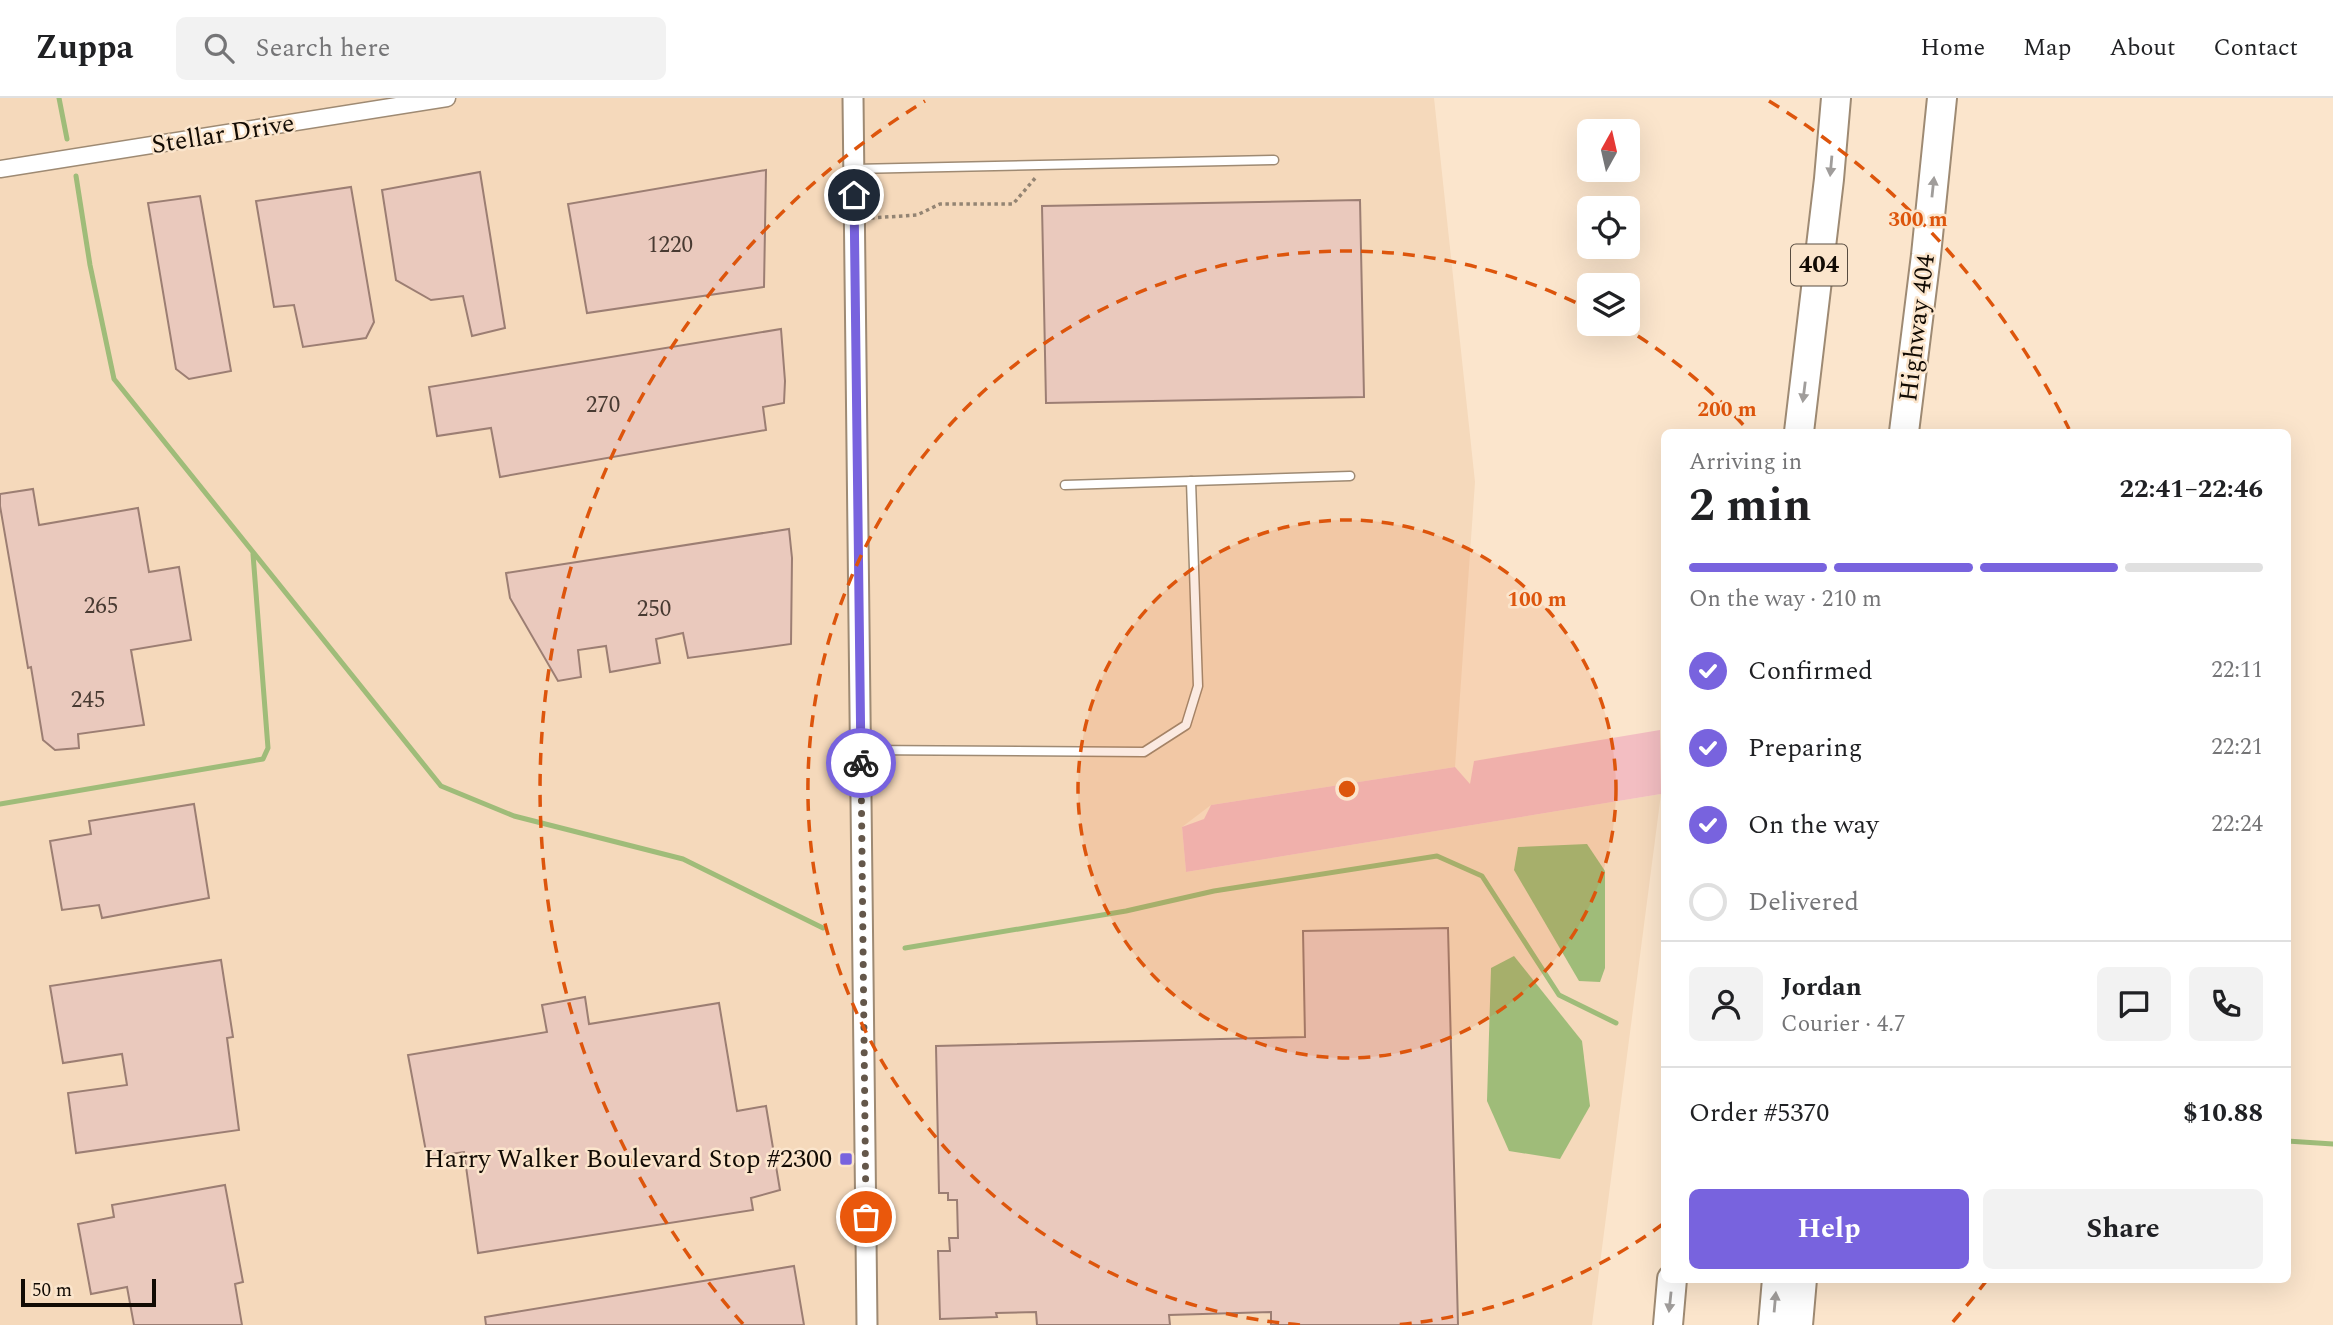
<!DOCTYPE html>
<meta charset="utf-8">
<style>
:root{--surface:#fff;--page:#f2f2f2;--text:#202124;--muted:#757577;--line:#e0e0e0;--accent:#7863de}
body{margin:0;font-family:Spectral,serif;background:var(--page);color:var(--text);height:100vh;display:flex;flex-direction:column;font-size:26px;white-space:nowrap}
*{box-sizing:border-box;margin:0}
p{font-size:23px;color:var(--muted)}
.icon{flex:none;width:38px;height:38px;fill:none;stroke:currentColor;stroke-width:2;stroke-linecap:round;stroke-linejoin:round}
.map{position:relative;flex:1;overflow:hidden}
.panel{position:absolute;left:1661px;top:331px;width:630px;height:854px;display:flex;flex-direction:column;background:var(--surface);border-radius:10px;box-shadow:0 7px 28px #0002}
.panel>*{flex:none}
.needle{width:46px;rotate:8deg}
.tools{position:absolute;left:1577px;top:21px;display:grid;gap:14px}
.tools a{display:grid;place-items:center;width:63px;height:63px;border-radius:10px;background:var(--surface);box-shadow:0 7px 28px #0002;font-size:35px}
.scale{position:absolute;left:21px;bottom:18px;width:135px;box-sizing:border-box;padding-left:7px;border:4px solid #120b04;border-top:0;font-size:19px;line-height:24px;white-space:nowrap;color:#120b04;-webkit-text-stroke:5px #fbe5cc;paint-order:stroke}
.pin{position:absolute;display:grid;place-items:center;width:60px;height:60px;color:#fff;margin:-30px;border:4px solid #fff;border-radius:50%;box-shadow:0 2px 7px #0007}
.courier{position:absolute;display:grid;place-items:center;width:70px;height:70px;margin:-35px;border:5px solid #7863de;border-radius:50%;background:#fff;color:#222;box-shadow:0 2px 9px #0007}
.overview em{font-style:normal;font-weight:700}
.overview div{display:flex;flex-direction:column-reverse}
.overview{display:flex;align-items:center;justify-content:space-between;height:119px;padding:0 28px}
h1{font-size:46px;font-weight:700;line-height:52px}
.bar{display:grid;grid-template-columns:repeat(4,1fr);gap:10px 7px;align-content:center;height:84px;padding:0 28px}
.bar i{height:9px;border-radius:5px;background:var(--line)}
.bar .active{background:var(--accent)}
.bar p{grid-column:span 4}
.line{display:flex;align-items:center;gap:18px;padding:0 28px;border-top:2px solid var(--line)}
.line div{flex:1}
.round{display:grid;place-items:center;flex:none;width:74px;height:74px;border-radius:10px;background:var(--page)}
ol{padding:0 28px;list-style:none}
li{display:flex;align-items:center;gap:21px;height:77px}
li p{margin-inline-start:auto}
li .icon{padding:7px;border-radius:50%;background:var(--accent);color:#fff;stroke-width:4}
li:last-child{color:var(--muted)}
li i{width:38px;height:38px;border:4px solid var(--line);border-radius:50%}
.cta{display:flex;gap:14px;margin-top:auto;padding:14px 28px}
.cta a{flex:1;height:80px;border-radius:10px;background:var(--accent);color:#fff;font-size:28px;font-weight:700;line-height:80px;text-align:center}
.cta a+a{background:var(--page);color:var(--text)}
header{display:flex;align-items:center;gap:42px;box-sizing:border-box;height:98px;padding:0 35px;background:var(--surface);border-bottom:2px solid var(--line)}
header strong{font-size:33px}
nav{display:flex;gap:38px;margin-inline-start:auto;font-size:24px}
.search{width:490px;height:63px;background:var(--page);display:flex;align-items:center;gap:18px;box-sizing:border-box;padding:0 24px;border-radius:10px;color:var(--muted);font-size:26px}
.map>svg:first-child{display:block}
</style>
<header>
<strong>Zuppa</strong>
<div class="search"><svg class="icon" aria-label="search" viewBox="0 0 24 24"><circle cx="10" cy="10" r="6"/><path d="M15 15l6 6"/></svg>Search here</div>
<nav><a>Home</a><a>Map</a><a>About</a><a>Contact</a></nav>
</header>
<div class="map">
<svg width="2333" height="1227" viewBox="0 0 2333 1227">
<rect width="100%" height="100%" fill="#fbe5cc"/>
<polygon fill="#f5d9bb" points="0,0 1434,0 1475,384 1455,669 1211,707 1182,729 1186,774 1661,696 1592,1227 0,1227"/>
<polygon fill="#f3bec2" points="1660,632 1661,696 1186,774 1182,729 1204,721 1211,707 1455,669 1470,686 1474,663"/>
<g fill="#9fbc79">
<polygon points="1587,746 1605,773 1605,870 1600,884 1579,883 1514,772 1518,749"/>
<polygon points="1514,858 1582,943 1590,1008 1560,1061 1509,1053 1487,1003 1491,870"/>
</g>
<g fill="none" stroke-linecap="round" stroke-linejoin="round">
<g stroke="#9fbc79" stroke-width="5">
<polyline points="59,0 67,41"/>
<polyline points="76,78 90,167 114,281 441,688 514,718 683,761 823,830"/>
<polyline points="0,706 263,661 268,650 253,456"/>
<polyline points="905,850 1126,813 1214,793 1437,758 1482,778 1559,897 1616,925"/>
<polyline points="2287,1043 2333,1046"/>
</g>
</g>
<g fill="#eac9bd" stroke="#9c7e73" stroke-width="2">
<polygon points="766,72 764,189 587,215 568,106"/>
<polygon points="480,74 505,230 472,238 463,198 431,202 396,182 382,92"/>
<polygon points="351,89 374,224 366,240 303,249 294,207 274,209 256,103"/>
<polygon points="200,98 231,273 189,281 176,271 148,105"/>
<polygon points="1360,102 1364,299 1046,305 1042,108"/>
<polygon points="781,231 785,283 784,305 763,309 766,332 500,379 491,330 437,338 429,289"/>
<polygon points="33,391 39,427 138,410 149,474 179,469 191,542 131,552 144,627 78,636 79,650 55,652 43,642 31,569 28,570 0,408 0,396"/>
<polygon points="789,431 792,460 791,546 688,560 683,535 656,541 660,565 610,574 606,548 578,552 581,579 558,583 510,500 506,475"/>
<polygon points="194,706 209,800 102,820 99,807 62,812 50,743 91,736 89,723"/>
<polygon points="1448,830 1458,1227 1271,1227 1271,1214 1169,1217 1170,1227 1037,1227 1036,1214 996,1215 997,1219 940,1221 938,1153 950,1153 949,1140 958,1140 957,1102 948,1102 948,1095 939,1095 936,948 1305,939 1303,833"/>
<polygon points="221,862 233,939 227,940 239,1032 76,1055 68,995 127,987 122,956 63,965 50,888"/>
<polygon points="585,899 589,926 719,905 737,1013 766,1008 780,1092 751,1100 753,1112 478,1155 464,1054 427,1059 408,957 547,934 542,907"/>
<polygon points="225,1087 243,1184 235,1186 242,1227 134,1227 127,1189 91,1196 78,1126 114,1119 112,1107"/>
<polygon points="794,1168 804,1227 486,1227 485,1219"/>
</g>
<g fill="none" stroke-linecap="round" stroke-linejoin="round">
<defs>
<g id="service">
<polyline points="854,71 1274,62"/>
<polyline points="1065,387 1350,378"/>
<polyline points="860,652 1144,654 1186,627 1198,588 1191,383"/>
</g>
<polyline id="minor" points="0,71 447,0"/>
<polyline id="tertiary" points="853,0 867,1227"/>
<g id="motorway">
<polyline points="1799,334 1829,81 1836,0"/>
<polyline points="1904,334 1926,157 1942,0"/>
<polyline points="1668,1227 1672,1181"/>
<polyline points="1773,1227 1777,1181"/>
<polyline points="1798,1227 1802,1181"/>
</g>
</defs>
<use href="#service" stroke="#9e8a73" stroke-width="11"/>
<use href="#minor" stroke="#9e8a73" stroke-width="19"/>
<use href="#tertiary" stroke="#9e8a73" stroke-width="23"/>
<use href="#motorway" stroke="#9e8a73" stroke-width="32"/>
<polyline stroke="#938473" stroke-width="3.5" stroke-dasharray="3.5 3.5" stroke-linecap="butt" points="871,120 917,117 940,106 1013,106 1037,78"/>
<use href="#service" stroke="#fff" stroke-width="8"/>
<use href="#minor" stroke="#fff" stroke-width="16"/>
<use href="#tertiary" stroke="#fff" stroke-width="19"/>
<use href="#motorway" stroke="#fff" stroke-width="28"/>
</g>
<defs><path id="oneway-solid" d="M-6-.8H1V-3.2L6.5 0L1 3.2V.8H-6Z" transform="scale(1.75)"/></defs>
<g fill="#a09d9b">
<use href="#oneway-solid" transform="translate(1831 68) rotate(95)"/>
<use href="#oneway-solid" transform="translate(1933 89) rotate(-84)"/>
<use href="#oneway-solid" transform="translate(1804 294) rotate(97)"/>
<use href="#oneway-solid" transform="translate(1670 1204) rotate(96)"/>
<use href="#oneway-solid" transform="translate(1775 1204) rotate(-85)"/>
</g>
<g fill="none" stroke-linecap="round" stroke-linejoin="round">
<polyline stroke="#64574a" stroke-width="7" stroke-dasharray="0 12.6" points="861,665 866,1119"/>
<polyline stroke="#7863de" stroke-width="9" points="854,97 861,665"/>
</g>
<circle cx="1347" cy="691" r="269" fill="#dd550c" fill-opacity=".12"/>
<g fill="none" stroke="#dd550c" stroke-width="3.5" stroke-dasharray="12 9">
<circle cx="1347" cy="691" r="269"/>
<path d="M1663 1126A538 538 0 0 1 1394 1227M1300 1227A538 538 0 1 1 1587 210M1620 227A538 538 0 0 1 1747 331"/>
<path d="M1987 1182A807 807 0 0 1 1951 1226M743 1226A807 807 0 0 1 925 3M1769 3A807 807 0 0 1 2069 331"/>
</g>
<rect fill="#7863de" stroke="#fbe5cc" stroke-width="2.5" x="839" y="1054" width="14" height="14" rx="3.5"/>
<g text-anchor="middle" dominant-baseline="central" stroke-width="5" stroke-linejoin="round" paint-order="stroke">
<g font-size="23" fill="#483a32">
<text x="670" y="147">1220</text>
<text x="603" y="307">270</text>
<text x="101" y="508">265</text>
<text x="654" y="511">250</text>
<text x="88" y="602">245</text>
</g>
<rect fill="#fbe5cc" stroke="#584c40" stroke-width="2" x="1791" y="146.5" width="56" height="41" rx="5"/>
<g font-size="24" font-weight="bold" fill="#120b04">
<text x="1819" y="167">404</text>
</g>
<g font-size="26" fill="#120b04" stroke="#fbe5cc">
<text transform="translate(223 36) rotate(-9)">Stellar Drive</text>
<text transform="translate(1917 230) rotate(-83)">Highway 404</text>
</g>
<g font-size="26" fill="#120b04" stroke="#fbe5cc" text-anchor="end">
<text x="832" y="1061">Harry Walker Boulevard Stop #2300</text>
</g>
</g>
<circle cx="1347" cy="691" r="10" fill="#dd550c" stroke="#fbe5cc" stroke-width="3.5"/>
<g font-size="21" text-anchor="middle" font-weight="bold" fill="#dd550c" stroke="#fbe5cc" stroke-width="5" stroke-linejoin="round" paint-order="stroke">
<text x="1918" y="128">300 m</text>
<text x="1727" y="318">200 m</text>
<text x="1537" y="508">100 m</text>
</g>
</svg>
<div class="tools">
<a><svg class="needle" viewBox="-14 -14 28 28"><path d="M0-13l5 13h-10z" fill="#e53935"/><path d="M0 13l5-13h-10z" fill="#757577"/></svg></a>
<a><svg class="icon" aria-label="locate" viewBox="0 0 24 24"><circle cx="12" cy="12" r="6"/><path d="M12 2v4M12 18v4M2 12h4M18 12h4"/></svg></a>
<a><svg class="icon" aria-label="layers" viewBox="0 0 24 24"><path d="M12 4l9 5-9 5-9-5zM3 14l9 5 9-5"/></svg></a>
</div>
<div class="scale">50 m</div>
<div class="pin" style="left:866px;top:1119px;background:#ea580c"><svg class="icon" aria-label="bag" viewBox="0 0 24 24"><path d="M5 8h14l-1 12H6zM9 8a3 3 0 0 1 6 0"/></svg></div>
<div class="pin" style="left:854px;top:97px;background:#1f2937"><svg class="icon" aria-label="home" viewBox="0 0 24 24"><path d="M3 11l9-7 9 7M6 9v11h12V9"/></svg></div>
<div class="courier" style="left:861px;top:665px"><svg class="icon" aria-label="bike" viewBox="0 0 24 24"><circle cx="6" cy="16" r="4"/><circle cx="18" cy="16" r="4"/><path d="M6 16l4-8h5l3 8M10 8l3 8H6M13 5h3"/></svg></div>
<section class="panel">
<div class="overview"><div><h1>2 min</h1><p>Arriving in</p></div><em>22:41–22:46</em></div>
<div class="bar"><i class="active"></i><i class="active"></i><i class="active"></i><i></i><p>On the way · 210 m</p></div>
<ol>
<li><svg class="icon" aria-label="check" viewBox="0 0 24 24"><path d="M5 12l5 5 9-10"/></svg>Confirmed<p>22:11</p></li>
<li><svg class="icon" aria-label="check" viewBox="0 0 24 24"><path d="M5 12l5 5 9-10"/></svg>Preparing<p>22:21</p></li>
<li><svg class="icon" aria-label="check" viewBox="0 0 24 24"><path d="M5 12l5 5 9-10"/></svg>On the way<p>22:24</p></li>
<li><i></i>Delivered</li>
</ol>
<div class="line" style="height:126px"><a class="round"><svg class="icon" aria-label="person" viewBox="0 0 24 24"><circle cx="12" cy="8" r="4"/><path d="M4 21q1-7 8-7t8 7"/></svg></a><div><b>Jordan</b><p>Courier · 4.7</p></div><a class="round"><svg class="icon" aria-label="chat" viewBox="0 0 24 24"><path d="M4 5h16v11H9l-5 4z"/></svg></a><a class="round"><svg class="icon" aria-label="phone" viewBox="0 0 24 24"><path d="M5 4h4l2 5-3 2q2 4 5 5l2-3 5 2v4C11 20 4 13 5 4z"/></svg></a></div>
<div class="line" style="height:91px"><div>Order #5370</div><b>$10.88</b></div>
<div class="cta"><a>Help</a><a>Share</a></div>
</section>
</div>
